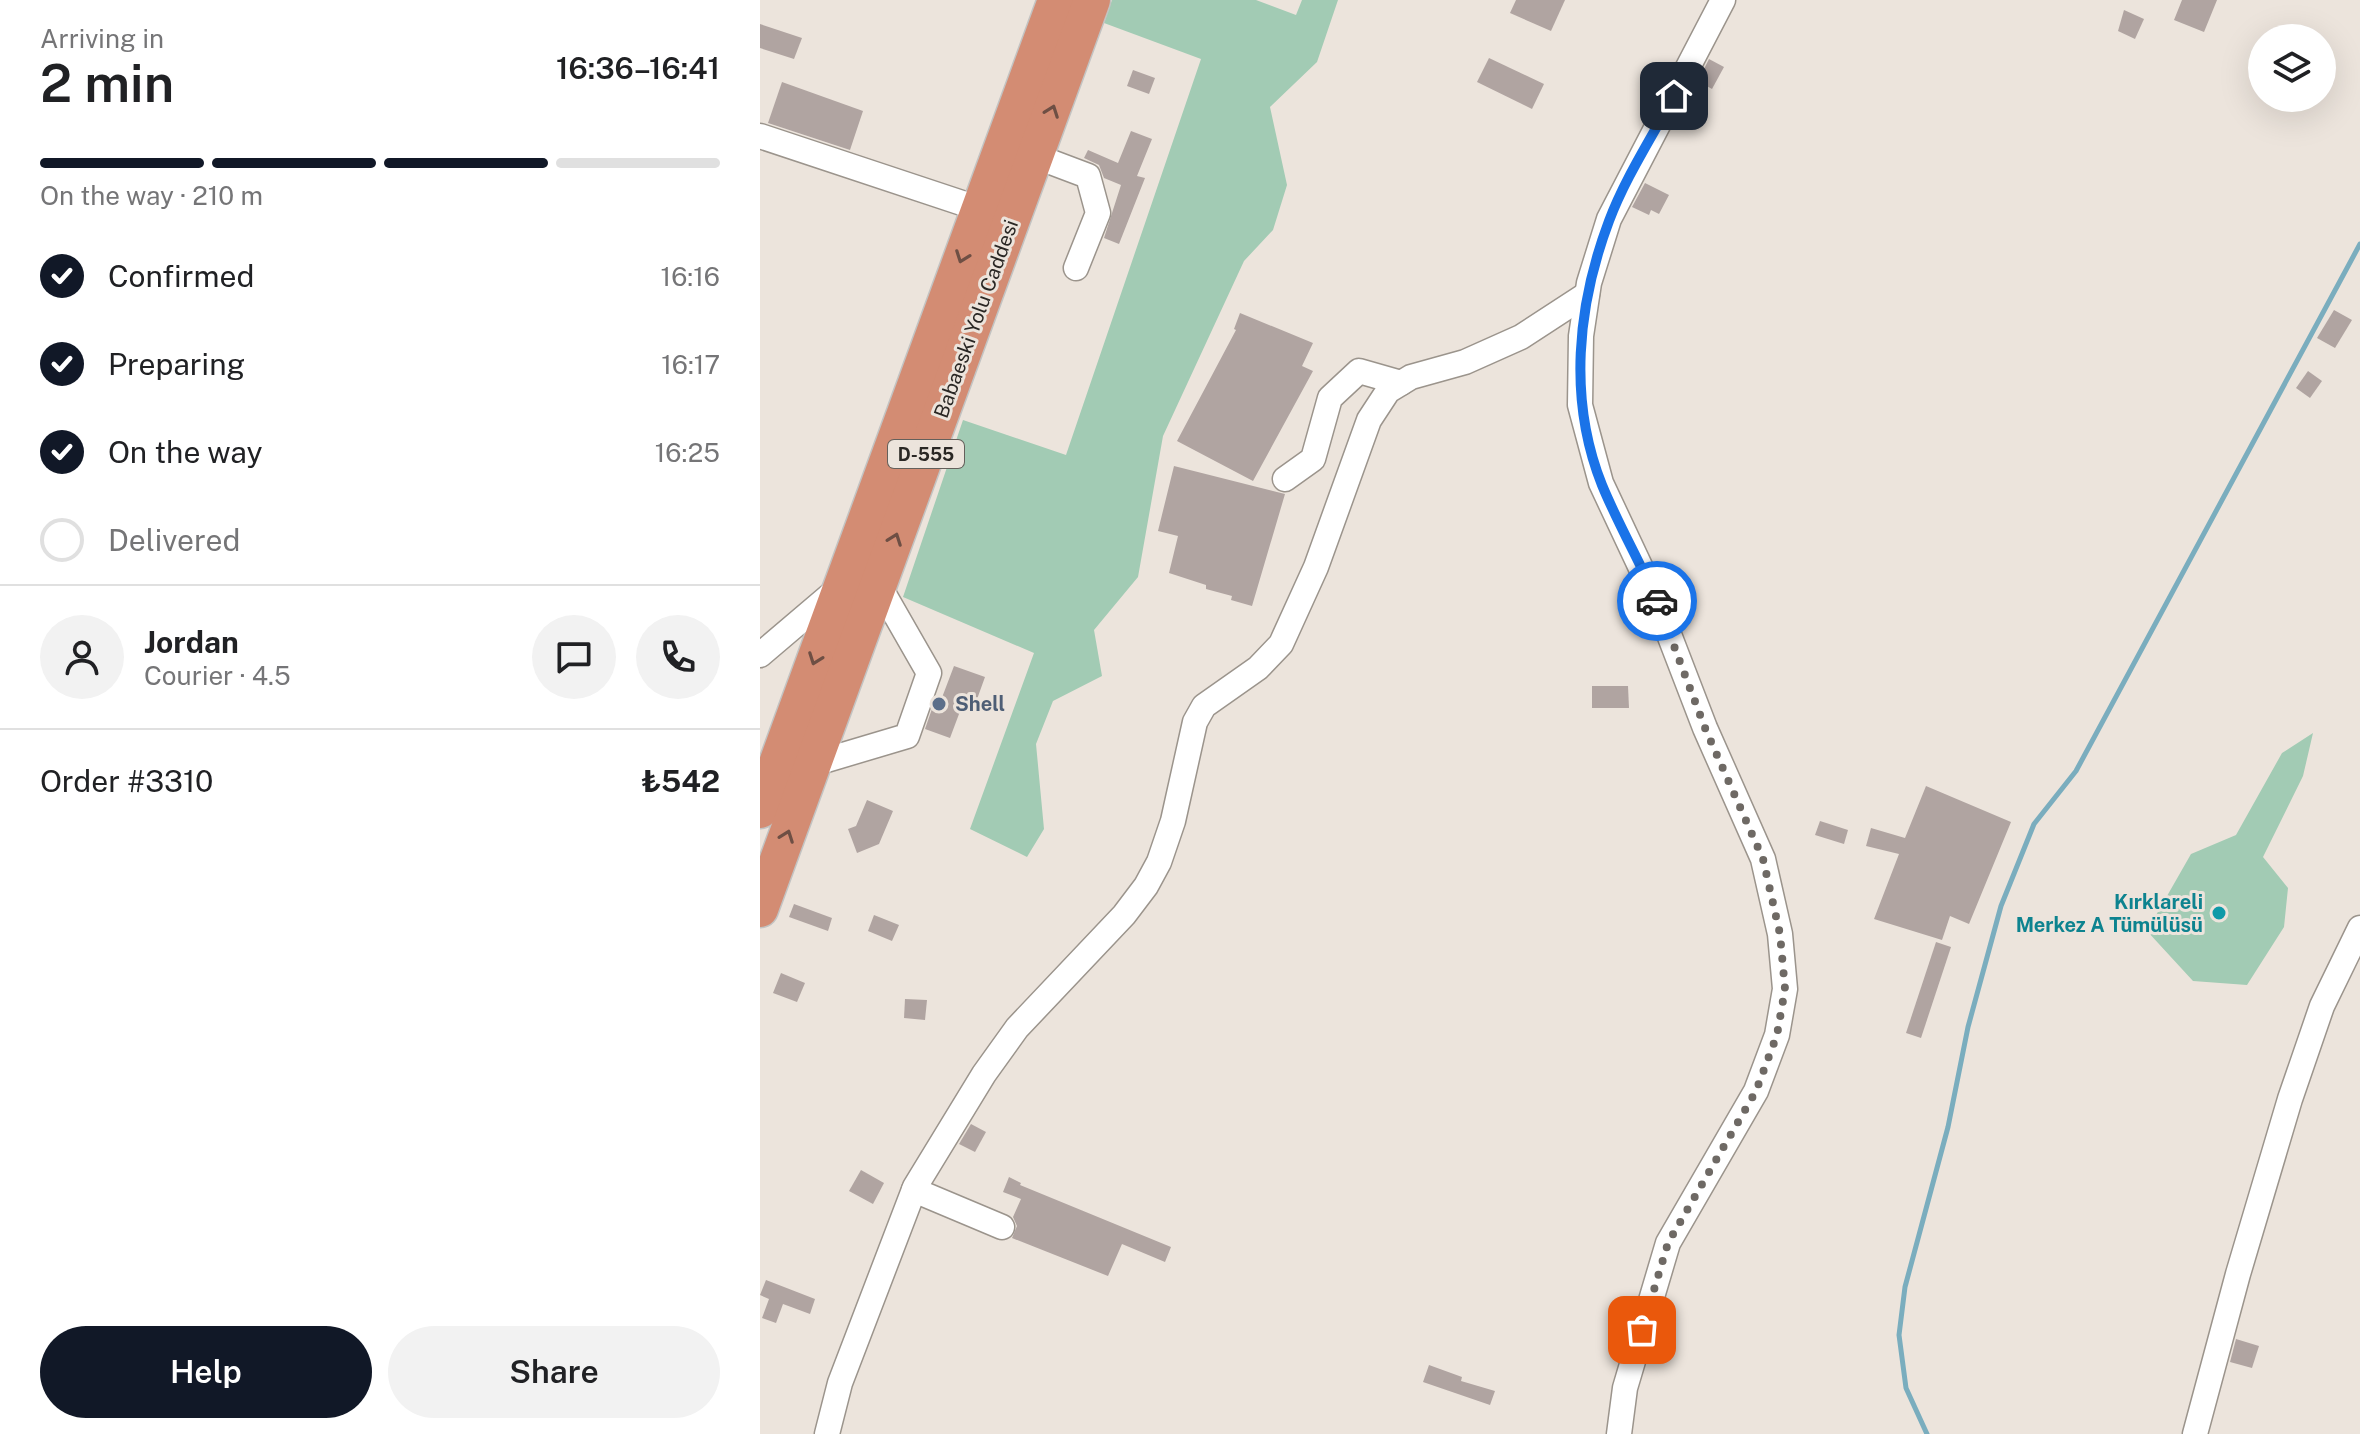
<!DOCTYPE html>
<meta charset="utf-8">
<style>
:root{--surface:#fff;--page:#f2f2f2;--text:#202124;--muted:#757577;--line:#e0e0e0;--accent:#111827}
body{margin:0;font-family:"Public Sans",sans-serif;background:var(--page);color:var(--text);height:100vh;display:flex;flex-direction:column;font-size:30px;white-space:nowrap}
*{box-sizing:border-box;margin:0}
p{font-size:26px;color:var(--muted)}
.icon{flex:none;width:44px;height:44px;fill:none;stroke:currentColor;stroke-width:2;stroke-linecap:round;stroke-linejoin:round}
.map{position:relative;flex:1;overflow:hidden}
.drawer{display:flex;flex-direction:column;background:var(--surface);width:760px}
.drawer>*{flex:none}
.fabs{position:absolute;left:1488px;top:24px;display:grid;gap:16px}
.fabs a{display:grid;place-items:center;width:88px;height:88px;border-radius:50%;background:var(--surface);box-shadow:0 8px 32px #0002;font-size:40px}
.pin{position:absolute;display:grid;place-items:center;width:68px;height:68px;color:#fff;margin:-34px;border-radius:16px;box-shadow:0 4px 12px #0006}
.courier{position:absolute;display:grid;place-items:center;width:80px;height:80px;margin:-40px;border:6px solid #1a73e8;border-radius:50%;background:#fff;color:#222;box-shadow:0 2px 10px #0007}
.summary em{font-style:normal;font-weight:600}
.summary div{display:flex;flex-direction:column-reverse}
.summary{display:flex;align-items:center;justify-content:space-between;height:136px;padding:0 40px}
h1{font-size:52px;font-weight:600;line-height:60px}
.bar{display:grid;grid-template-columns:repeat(4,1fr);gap:12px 8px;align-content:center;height:96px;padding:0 40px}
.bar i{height:10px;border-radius:6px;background:var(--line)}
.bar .selected{background:var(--accent)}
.bar p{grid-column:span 4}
.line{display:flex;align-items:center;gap:20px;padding:0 40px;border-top:2px solid var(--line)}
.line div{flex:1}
.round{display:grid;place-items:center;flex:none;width:84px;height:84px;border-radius:42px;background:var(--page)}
ol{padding:0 40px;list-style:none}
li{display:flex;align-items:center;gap:24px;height:88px}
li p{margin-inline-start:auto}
li .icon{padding:8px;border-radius:50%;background:var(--accent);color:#fff;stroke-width:4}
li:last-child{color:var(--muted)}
li i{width:44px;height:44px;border:4px solid var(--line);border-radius:50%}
.action{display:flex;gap:16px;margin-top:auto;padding:16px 40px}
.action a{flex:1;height:92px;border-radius:48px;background:var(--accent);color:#fff;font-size:32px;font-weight:600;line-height:92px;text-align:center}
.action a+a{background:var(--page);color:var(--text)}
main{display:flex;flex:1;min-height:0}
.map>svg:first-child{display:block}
</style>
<main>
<section class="drawer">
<div class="summary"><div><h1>2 min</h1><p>Arriving in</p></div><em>16:36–16:41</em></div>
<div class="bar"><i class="selected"></i><i class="selected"></i><i class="selected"></i><i></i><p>On the way · 210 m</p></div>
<ol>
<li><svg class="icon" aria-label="check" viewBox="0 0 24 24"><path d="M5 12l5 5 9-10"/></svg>Confirmed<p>16:16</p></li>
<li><svg class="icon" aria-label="check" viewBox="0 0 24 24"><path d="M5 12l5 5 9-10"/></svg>Preparing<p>16:17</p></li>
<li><svg class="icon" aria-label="check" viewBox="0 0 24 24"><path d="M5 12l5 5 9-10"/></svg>On the way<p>16:25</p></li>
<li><i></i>Delivered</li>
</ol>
<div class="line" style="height:144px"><a class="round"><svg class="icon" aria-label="person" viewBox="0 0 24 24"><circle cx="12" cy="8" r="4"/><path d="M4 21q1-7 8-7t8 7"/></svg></a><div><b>Jordan</b><p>Courier · 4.5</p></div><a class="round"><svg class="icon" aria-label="chat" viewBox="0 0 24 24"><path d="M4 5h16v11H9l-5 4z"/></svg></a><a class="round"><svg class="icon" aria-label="phone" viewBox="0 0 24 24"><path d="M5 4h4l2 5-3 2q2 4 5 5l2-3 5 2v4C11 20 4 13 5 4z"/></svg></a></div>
<div class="line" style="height:104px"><div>Order #3310</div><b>₺542</b></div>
<div class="action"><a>Help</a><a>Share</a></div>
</section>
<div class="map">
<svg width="1600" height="1434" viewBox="0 0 1600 1434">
<rect width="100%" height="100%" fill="#ece4dc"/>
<g fill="#a2cbb4">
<polygon points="352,0 496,0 536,15 542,0 578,0 557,62 510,107 527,185 513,230 484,261 403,436 378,577 334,630 342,676 293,701 276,744 284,829 267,857 210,829 274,653 143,597 203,420 306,455 441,59 344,23"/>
<polygon points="1553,733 1543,776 1503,857 1528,888 1524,927 1487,985 1433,981 1387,931 1431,854 1476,835 1522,753"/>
</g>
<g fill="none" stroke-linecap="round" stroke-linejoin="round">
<polyline stroke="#7aadbe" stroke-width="5" points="1167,1434 1146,1388 1139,1335 1145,1287 1188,1127 1208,1027 1241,906 1274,824 1316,771 1600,244"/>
</g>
<g fill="#b0a4a1">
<polygon points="756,0 805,0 791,31 750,13"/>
<polygon points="1422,0 1457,0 1444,32 1414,20"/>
<polygon points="1364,10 1384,19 1375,39 1358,31"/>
<polygon points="0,24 42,38 34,59 0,48"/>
<polygon points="729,58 784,84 772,109 717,82"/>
<polygon points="949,59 964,67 952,89 938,81"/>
<polygon points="373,70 395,78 389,94 367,86"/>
<polygon points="22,82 103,111 90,150 8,123"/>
<polygon points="371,131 392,139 377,176 385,178 359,244 344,238 361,185 344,178 339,165 324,158 328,150 358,163"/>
<polygon points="885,183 909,195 899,214 891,210 889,215 872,207"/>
<polygon points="1574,310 1592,320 1575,348 1557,338"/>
<polygon points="480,313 553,343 542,366 553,371 493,481 417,441 476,330 474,329"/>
<polygon points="1548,371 1562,381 1550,398 1536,388"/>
<polygon points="414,466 525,494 492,606 471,600 472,596 446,589 446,585 409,573 418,536 398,531"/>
<polygon points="194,666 225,677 216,702 205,698 190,738 165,729 173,706 178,708"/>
<polygon points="832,686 868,686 869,708 832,708"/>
<polygon points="1166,786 1251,822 1209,924 1190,916 1182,940 1114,919 1139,854 1106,846 1111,828 1145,838"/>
<polygon points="107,800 133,811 119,844 97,853 88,829 96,826"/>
<polygon points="1060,821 1088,830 1084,844 1055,835"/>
<polygon points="34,904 72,918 68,931 29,917"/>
<polygon points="114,915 139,925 132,941 108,931"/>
<polygon points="1176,942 1191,947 1161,1038 1146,1033"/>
<polygon points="21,973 45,983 37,1002 13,993"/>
<polygon points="145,999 167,1000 165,1020 144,1018"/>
<polygon points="211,1124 226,1132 215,1152 199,1144"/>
<polygon points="101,1170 124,1183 113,1204 89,1191"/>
<polygon points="249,1177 261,1183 260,1185 411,1247 405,1262 362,1244 348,1276 252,1238 257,1226 253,1217 261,1199 243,1192"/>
<polygon points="6,1280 55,1299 50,1314 23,1304 16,1323 2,1318 9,1299 0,1295"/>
<polygon points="1476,1339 1499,1346 1492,1368 1470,1362"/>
<polygon points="669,1365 702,1377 701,1381 735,1391 730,1405 663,1382"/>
</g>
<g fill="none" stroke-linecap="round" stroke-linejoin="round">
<defs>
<g id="minor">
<polyline points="0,136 220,209"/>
<polyline points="275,156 328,176 338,213 316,268"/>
<polyline points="525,479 553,459 570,398 599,371 641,383"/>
<polyline points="0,655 80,587"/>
<polyline points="53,764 147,736 169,673 118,584"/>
<polyline points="154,1190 242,1227"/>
<polyline points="67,1434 80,1383 155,1187 224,1074 257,1028 364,915 386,886 399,862 413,821 435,722 444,706 498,668 521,644 556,567 609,420 628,391 651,377 705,362 761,337 827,294"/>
<polyline points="859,1434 865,1388 908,1243 996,1091 1017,1035 1025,989 1020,934 1003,859 945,728 895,598 841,483 820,405 821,336 829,283 849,219 963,0"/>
<polyline points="1435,1434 1478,1274 1530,1099 1562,1006 1600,928"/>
</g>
<g id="highway">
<polyline points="0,810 296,0"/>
<polyline points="0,909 332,0"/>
</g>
</defs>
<use href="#minor" stroke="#9b948c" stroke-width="27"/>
<use href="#highway" stroke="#c3c3c2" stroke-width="39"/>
<use href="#minor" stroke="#fff" stroke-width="24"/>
<use href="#highway" stroke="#d38c73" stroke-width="36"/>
</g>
<defs><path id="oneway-chevron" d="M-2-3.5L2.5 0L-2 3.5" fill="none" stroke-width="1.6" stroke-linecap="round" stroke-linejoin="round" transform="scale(2)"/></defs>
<g stroke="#6e4f44">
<use href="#oneway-chevron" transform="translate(292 111) rotate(-70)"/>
<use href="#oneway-chevron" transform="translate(202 257) rotate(110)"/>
<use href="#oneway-chevron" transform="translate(135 539) rotate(-70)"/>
<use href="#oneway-chevron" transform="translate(55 659) rotate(110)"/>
<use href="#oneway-chevron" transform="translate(27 836) rotate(-70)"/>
</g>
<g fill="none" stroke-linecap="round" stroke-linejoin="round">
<polyline stroke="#6e6964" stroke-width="8" stroke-dasharray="0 14.4" points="882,1330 908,1243 996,1091 1017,1035 1025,989 1020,934 1003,859 945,728 897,601"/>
<path stroke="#1a73e8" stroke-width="10" d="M897,601C880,562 858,524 842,485C808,400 817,306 849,221C865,178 892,137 914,96"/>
</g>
<circle fill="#5c6f8a" stroke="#ece4dc" stroke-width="3" cx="179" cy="704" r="8"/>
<circle fill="#0f9aa8" stroke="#ece4dc" stroke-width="3" cx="1459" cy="913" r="8"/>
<g text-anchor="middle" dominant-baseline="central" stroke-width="6" stroke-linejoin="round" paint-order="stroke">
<rect fill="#ece4dc" stroke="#64605b" stroke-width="2" x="128" y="440" width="76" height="28" rx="6"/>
<g font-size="18" font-weight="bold" fill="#2a2724">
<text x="166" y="454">D-555</text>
</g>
<g font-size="20" fill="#2a2724" stroke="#ece4dc">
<text transform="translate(216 319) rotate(-70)">Babaeski Yolu Caddesi</text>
</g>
<g font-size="20" font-weight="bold" fill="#4e5e75" stroke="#ece4dc" text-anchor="start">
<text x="195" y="704">Shell</text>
</g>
<g font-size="20" font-weight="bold" fill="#0d838f" stroke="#ece4dc" text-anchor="end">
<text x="1443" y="902">Kırklareli<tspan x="1443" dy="23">Merkez A Tümülüsü</tspan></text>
</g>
</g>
</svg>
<div class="fabs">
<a><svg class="icon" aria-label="layers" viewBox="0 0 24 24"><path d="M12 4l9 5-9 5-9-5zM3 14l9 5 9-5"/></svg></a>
</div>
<div class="pin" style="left:882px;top:1330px;background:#ea580c"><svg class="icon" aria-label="bag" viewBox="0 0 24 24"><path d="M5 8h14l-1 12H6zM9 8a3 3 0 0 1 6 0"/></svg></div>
<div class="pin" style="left:914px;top:96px;background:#1f2937"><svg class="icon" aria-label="home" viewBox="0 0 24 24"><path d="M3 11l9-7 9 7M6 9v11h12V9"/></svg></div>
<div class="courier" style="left:897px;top:601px"><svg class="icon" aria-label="car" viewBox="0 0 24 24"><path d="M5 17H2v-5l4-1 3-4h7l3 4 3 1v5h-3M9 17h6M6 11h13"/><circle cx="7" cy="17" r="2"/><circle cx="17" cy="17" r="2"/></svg></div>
</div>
</main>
